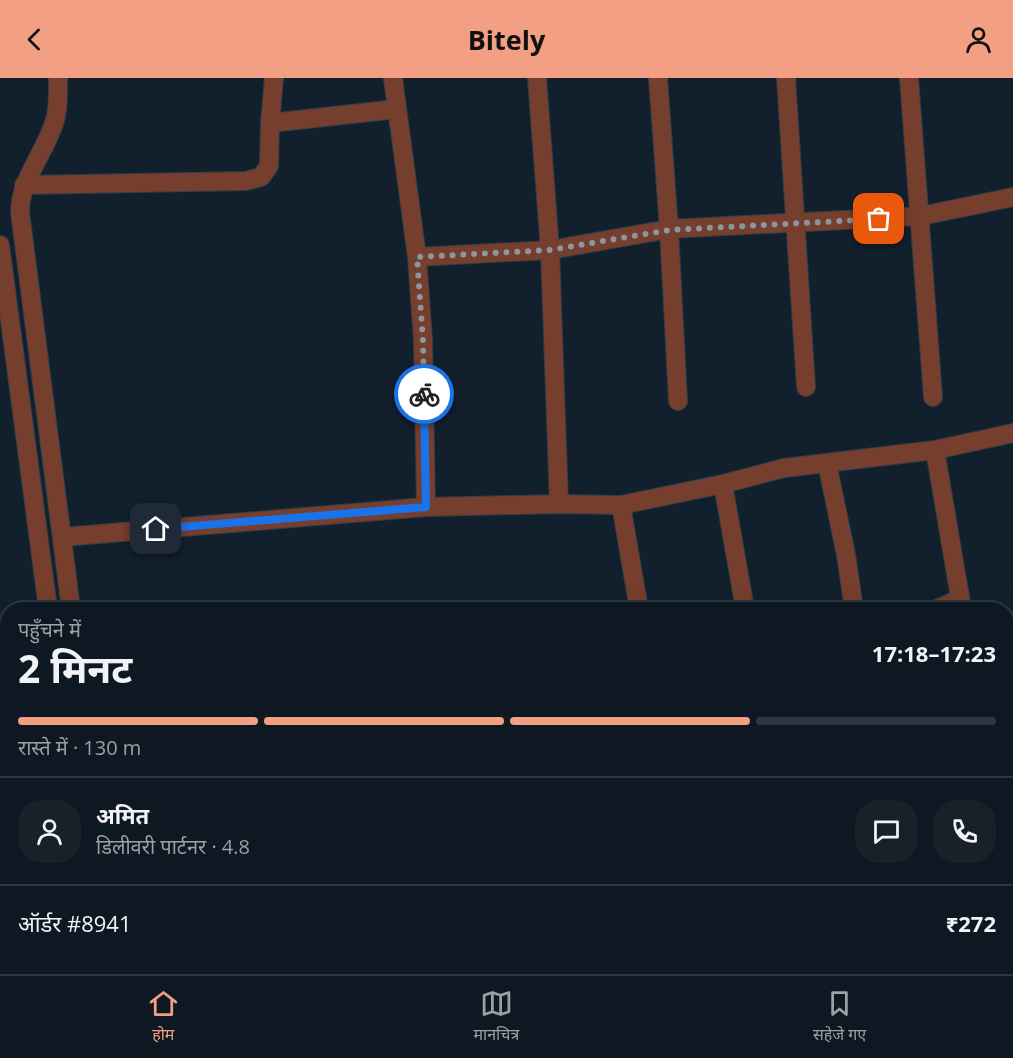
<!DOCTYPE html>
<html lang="hi">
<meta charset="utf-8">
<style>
:root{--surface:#0e1822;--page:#17212a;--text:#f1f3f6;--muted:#9ba0a5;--line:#2e3740;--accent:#f39f84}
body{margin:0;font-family:"Open Sans","Noto Sans Devanagari",sans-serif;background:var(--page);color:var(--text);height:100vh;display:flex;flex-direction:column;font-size:22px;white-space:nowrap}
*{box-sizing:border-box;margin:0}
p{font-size:20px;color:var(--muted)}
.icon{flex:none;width:33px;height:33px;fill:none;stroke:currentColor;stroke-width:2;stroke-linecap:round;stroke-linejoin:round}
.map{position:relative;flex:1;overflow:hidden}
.drawer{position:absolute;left:0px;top:524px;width:1014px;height:374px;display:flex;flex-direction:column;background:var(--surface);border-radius:24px 24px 0 0;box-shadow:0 6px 24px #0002,0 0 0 2px var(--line)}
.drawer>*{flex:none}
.pin{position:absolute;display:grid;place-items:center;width:51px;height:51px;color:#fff;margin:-26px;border-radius:12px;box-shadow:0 3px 9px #0006}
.courier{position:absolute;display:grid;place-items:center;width:60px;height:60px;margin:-30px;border:4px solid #1a73e8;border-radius:50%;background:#fff;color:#222;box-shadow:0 2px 8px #0007}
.overview em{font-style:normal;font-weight:700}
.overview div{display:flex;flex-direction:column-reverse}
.overview{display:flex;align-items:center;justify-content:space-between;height:102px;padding:0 18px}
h1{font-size:39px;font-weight:700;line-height:45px}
.bar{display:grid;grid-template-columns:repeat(4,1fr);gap:9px 6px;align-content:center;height:72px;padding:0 18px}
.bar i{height:8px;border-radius:4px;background:var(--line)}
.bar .current{background:var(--accent)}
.bar p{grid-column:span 4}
.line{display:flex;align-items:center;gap:15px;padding:0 18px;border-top:2px solid var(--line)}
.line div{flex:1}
.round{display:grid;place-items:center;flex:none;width:63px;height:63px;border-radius:24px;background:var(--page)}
header{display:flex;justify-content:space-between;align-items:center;height:78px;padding:0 18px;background:var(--accent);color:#111;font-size:27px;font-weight:700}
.tab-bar{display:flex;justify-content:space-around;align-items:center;height:84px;border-top:2px solid var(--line);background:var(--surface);font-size:16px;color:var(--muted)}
.tab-bar a{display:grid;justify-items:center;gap:3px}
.tab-bar .current{color:var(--accent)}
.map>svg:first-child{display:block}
</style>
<header><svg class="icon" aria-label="back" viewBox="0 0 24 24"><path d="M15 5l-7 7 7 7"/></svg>Bitely<svg class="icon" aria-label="person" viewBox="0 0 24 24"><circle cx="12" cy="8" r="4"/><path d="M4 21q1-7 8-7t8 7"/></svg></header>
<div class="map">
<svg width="1013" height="896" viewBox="0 0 1013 896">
<rect width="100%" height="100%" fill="#12202e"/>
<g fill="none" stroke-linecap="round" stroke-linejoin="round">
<defs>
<g id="minor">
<path d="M58,0C58,14 59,29 55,42C46,74 20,101 20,134L71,531"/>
<polyline points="537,0 550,172 559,426"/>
<polyline points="658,0 669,151 678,323"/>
<polyline points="786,0 806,309"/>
<polyline points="909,0 933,319"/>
<polyline points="270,45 397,31"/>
<polyline points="24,107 246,103 261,99 269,88 270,45 274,0"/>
<polyline points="0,167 48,531"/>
<polyline points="417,179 550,172 669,151 921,138 1013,119"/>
<polyline points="935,372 962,531"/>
<polyline points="827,385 846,477 854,531"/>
<polyline points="723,406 745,531"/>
<polyline points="621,427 639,531"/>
<polyline points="426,429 559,426 621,427 723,406 784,390 935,372 1013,355"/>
<polyline points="62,459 426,429 423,262 417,179 393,0"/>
<polyline points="937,531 960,521"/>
<polyline points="1006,551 1013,563"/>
<polyline points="1006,613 1013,609"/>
<polyline points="0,693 8,692"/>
<polyline points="1006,854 1013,858"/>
<polyline points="159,890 160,896"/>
<polyline points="296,890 297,896"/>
<polyline points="764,890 773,896"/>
<polyline points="44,896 51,890"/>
<polyline points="492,896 514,890"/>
<polyline points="857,896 866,890"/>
</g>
</defs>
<use href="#minor" stroke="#303d4a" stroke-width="20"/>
<use href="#minor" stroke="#763e2c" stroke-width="18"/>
</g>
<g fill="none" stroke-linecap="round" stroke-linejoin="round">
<polyline stroke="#8b96a0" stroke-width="6" stroke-dasharray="0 10.8" points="424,316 423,262 417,179 550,172 669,152 879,141"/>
<polyline stroke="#1a73e8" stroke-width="8" points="156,451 426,429 424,316"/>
</g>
</svg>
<div class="pin" style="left:879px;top:141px;background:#ea580c"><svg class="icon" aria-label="bag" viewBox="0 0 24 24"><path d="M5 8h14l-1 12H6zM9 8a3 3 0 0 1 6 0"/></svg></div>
<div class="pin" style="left:156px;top:451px;background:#1f2937"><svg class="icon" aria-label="home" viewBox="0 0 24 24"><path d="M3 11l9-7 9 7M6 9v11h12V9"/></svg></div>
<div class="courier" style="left:424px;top:316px"><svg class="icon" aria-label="bike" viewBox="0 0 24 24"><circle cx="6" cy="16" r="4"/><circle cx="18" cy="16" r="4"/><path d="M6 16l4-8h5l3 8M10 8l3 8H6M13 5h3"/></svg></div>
<section class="drawer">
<div class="overview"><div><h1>2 मिनट</h1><p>पहुँचने में</p></div><em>17:18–17:23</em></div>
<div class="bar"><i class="current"></i><i class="current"></i><i class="current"></i><i></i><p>रास्ते में · 130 m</p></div>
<div class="line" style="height:108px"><a class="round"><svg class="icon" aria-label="person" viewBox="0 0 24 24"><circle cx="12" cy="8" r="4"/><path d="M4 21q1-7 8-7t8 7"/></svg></a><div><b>अमित</b><p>डिलीवरी पार्टनर · 4.8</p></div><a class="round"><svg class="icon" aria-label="chat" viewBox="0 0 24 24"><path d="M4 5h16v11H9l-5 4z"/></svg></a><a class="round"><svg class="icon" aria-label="phone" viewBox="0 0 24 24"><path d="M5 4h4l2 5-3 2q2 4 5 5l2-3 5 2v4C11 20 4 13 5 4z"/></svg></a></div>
<div class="line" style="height:78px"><div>ऑर्डर #8941</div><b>₹272</b></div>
</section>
</div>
<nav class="tab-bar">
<a class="current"><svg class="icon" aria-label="home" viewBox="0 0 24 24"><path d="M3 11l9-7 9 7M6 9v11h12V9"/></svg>होम</a>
<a><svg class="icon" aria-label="map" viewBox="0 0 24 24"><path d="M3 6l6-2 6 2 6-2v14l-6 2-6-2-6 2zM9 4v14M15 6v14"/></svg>मानचित्र</a>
<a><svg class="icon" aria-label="saved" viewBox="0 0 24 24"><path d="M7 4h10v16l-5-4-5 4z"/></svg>सहेजे गए</a>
</nav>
